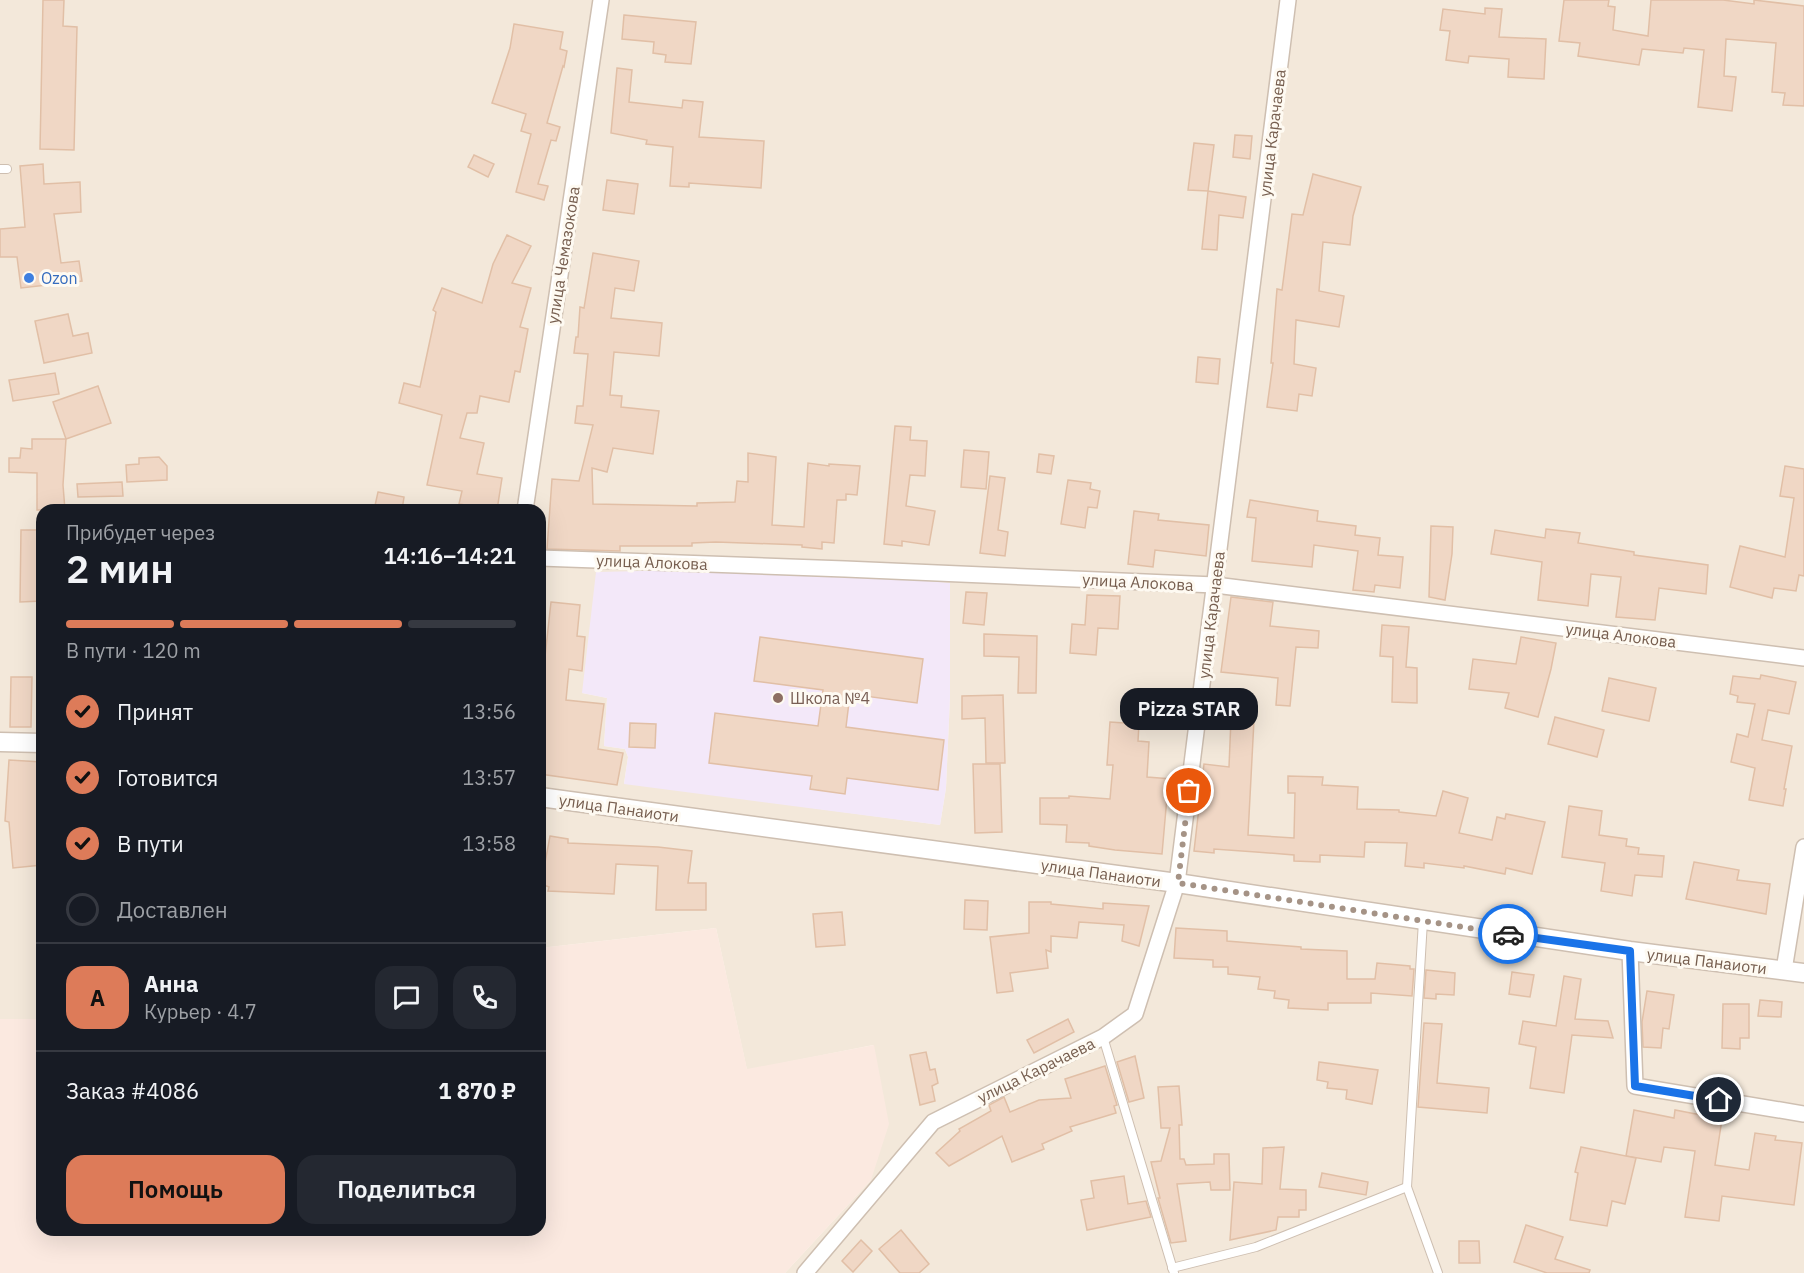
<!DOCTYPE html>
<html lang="ru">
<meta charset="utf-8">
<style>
:root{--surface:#171b24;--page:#242831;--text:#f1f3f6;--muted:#9ea1a6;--line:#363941;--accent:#dd7b59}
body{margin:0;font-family:"IBM Plex Sans",sans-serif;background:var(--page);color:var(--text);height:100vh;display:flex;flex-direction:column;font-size:22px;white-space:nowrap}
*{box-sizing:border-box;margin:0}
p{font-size:20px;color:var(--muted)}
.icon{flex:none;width:33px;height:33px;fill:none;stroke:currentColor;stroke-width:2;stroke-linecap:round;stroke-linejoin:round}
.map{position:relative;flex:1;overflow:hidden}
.panel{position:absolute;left:36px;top:504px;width:510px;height:732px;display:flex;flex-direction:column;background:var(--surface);border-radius:18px;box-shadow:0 6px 24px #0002}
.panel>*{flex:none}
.pin{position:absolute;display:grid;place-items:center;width:51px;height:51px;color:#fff;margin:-26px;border:3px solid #fff;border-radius:50%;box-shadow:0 2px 6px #0007}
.courier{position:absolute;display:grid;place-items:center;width:60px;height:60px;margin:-30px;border:4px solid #1a73e8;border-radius:50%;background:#fff;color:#222;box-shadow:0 2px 8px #0007}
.bubble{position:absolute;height:42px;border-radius:18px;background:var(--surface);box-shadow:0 6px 24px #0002;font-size:20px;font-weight:600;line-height:42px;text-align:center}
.headline em{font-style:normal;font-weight:600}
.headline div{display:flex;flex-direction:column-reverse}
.headline{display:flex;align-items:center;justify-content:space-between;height:102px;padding:0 30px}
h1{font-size:39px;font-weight:600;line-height:45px}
.bar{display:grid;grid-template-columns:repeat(4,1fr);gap:9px 6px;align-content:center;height:72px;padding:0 30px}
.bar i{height:8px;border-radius:4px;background:var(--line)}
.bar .selected{background:var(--accent)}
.bar p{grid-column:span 4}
.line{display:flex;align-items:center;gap:15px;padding:0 30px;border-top:2px solid var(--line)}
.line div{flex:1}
.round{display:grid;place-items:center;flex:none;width:63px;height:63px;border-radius:18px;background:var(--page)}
ol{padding:0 30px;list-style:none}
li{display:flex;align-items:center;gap:18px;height:66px}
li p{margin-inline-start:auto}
li .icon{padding:6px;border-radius:50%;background:var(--accent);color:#111;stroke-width:4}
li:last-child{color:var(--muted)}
li i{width:33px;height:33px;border:3px solid var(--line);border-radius:50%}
.action{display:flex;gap:12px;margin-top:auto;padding:12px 30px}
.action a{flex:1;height:69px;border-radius:18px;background:var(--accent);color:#111;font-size:24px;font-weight:600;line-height:69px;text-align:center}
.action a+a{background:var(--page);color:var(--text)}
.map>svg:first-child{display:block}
</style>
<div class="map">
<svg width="1804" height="1273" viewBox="0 0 1804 1273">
<rect width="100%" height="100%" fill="#fcf6ec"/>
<path fill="#f3e8da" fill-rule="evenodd" d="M0,0H1804V1273H785L871,1180L873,1045L747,1070L716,928L540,948V510H42V1019H0ZM950,584V697L946,788L940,825L624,783L628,757L625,749L604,746L607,698L582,693Z"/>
<polygon fill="#fbe9e0" points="716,928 747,1069 874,1045 889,1124 871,1180 785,1273 0,1273 0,1019 42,1019 42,1230 540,1230 540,948"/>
<polygon fill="#f3e8f9" points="734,569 868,576 950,583 950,697 946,788 940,825 624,784 628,757 625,749 604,746 607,698 582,693 596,572"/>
<g fill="#f0d7c5" stroke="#e1bfa6" stroke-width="1.5">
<polygon points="43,0 64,0 63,26 77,27 74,150 40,149"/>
<polygon points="1564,0 1609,0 1608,6 1615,7 1613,30 1648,36 1651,0 1723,0 1754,4 1754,0 1804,6 1804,106 1783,105 1785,93 1772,92 1776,43 1726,39 1724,76 1736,77 1732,111 1698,107 1704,50 1684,48 1683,53 1642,49 1639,65 1578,56 1580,43 1559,41"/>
<polygon points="1485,8 1502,9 1499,37 1546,39 1544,79 1508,77 1509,59 1469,56 1468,63 1446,60 1450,31 1440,30 1443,9 1485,14"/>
<polygon points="624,15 696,22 691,64 665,62 666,55 653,53 654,42 622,39"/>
<polygon points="514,24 563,32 560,49 567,51 564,67 563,66 547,123 560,127 556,141 551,140 538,184 548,186 544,200 516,192 531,134 521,131 526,114 492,103 510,48"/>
<polygon points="617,68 632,70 629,102 682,108 683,100 703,102 699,137 764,141 761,188 689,183 689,187 670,186 673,147 646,144 647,140 611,133"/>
<polygon points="1235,135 1252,136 1250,159 1233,157"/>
<polygon points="1194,143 1214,145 1208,191 1188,190"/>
<polygon points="474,155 494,164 488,177 468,167"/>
<polygon points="43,164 44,184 80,182 81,212 54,214 61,263 79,261 82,281 21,288 17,257 0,257 0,229 25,227 20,166"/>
<polygon points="1313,174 1361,187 1353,216 1350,245 1323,242 1319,291 1344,296 1339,327 1296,320 1294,364 1316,368 1312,396 1299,394 1297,411 1267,407 1273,363 1271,363 1277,289 1282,290 1292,214 1303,215"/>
<polygon points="607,180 638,184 634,214 603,210"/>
<polygon points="1208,191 1246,197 1243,218 1219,215 1217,250 1202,249"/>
<polygon points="507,235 531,246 512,283 531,288 520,327 528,329 520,372 515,371 509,402 480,396 477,413 467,413 460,438 484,443 477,474 502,478 497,510 459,504 462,491 427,485 442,415 399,403 404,383 420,387 436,312 433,310 442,288 482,303 493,264"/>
<polygon points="593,253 639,261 634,291 615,288 611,318 662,323 659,356 614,352 610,395 622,396 621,407 659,411 653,454 613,448 607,472 592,468 593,504 697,506 697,503 735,502 737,481 748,482 748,453 776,457 772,525 804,527 808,463 829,466 829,464 860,466 857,495 846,494 846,500 837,500 834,543 822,542 822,549 802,547 802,545 716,542 692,543 692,546 620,546 620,551 547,549 552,479 579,481 593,425 575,423 577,406 583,406 588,354 574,353 576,337 578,337 580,307 584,308"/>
<polygon points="68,314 73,336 88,333 92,353 44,363 35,321"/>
<polygon points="1198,357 1220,359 1218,384 1196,382"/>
<polygon points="55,373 59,394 13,401 9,380"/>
<polygon points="98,386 111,423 66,439 53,402"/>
<polygon points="895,426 911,427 910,440 927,441 925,476 910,475 906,506 935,511 929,545 902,541 902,546 884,544"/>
<polygon points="32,439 66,439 63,485 65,510 37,510 37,473 9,472 9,458 20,458 21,448 32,449"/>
<polygon points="964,450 989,452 986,489 961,487"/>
<polygon points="1039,454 1054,456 1051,474 1037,472"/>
<polygon points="159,457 167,466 167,480 127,482 126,465 139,464 139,458"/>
<polygon points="1785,466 1804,469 1804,576 1799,575 1796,591 1774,588 1772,598 1730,587 1740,546 1785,557 1794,498 1780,496"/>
<polygon points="990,476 1005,478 998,530 1008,532 1005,556 980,553"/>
<polygon points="1068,480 1091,483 1090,489 1100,491 1097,508 1088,507 1085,528 1061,524"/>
<polygon points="122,482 123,496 78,497 77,484"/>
<polygon points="378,492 404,497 402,510 374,510"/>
<polygon points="1250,500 1318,511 1317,521 1356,526 1355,535 1380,538 1378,555 1403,557 1400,588 1375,585 1374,592 1353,590 1358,551 1314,545 1312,567 1252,561 1256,518 1247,517"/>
<polygon points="1134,511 1159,514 1158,520 1209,525 1206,556 1155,550 1153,567 1128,564"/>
<polygon points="1431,526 1453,527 1452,554 1445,600 1429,597"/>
<polygon points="1546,529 1580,533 1578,543 1634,552 1634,555 1708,565 1706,594 1659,588 1655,620 1616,617 1621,577 1591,574 1588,606 1538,600 1542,562 1491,554 1495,530 1545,538"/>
<polygon points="21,530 42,530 42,601 20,602"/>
<polygon points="966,592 987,593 984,625 963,623"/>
<polygon points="1087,595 1120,596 1118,629 1098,628 1096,655 1070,653 1072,624 1085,625"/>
<polygon points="1231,597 1273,602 1270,626 1319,631 1318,648 1296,647 1290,706 1276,705 1278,678 1221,672"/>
<polygon points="551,602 580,605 577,636 585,637 582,671 569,669 566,700 604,704 598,749 623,753 617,785 540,774 540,702"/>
<polygon points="1382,625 1409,627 1406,667 1417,668 1417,703 1392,702 1393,657 1380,656"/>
<polygon points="984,634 1037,636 1036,693 1018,693 1019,657 984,656"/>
<polygon points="760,637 923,659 917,703 850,694 846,727 944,740 938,790 847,778 845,794 810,789 812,776 709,763 715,713 818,726 823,690 754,681"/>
<polygon points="1521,637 1556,643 1551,669 1538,717 1505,708 1509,693 1469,689 1473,659 1516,664"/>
<polygon points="1761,675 1796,682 1789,714 1768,710 1762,740 1792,746 1784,789 1786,789 1783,806 1749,800 1755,768 1731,762 1737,734 1748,737 1755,704 1737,702 1738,696 1730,694 1733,676 1760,679"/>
<polygon points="11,677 32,677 31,727 10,727"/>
<polygon points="1609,678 1656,688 1649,721 1602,711"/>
<polygon points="1003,695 1005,763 986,763 985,718 962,719 962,696"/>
<polygon points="1555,717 1604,730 1597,757 1548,744"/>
<polygon points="1231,719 1254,720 1248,835 1294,838 1295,793 1288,793 1288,776 1323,777 1322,785 1358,787 1357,809 1399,810 1399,812 1436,816 1443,791 1468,798 1459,833 1492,840 1497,817 1505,819 1506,814 1545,822 1532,874 1506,868 1505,874 1464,866 1464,868 1424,863 1424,868 1405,866 1407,843 1365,842 1364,857 1320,855 1320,862 1294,861 1294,855 1256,852 1214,849 1214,853 1194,851 1204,764 1229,767"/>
<polygon points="1110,722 1139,724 1138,741 1149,742 1147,777 1172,779 1171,797 1167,797 1162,854 1115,850 1089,846 1089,843 1066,842 1067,825 1040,824 1040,798 1069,798 1069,796 1110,799 1113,765 1107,765"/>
<polygon points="630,723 656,724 655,748 629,747"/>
<polygon points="9,760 42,762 42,865 13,868 9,822 5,821"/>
<polygon points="973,764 1000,764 1002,832 975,833"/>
<polygon points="1569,806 1602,811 1599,835 1627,839 1626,846 1639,848 1638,854 1664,856 1662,877 1635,875 1632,896 1601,891 1605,863 1562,857"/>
<polygon points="550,836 568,839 568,843 658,847 692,851 688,883 706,883 706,910 656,910 658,866 616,864 614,894 548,891 549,887 541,884"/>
<polygon points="1694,862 1739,870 1737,880 1770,884 1766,914 1686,899"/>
<polygon points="965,900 988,901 987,930 964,929"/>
<polygon points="1029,902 1051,902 1051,904 1103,909 1103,903 1149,906 1139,946 1122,941 1124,925 1079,922 1077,938 1051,936 1051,952 1046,950 1048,968 1010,973 1013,991 997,993 990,937 1029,933"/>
<polygon points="842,912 845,945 816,947 813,914"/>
<polygon points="1176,928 1227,931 1227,941 1301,947 1301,949 1347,951 1347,979 1375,979 1377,963 1410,966 1410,969 1414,969 1412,996 1371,993 1371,1003 1328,1003 1328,1010 1288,1008 1289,1000 1274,998 1275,991 1258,989 1260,977 1228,974 1228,967 1213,967 1213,960 1174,958"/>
<polygon points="1426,970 1455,973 1454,995 1436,994 1436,999 1424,998"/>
<polygon points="1512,972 1534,975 1530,997 1509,994"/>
<polygon points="1564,976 1581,979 1575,1019 1608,1021 1613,1038 1572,1035 1564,1093 1530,1088 1536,1047 1519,1044 1523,1021 1556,1026"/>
<polygon points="1647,991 1674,995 1669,1029 1663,1028 1661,1048 1643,1047 1642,1022"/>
<polygon points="1760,1000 1782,1002 1781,1017 1758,1016"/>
<polygon points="1723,1004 1749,1004 1749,1038 1740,1038 1740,1049 1722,1048"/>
<polygon points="1068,1019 1074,1032 1034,1053 1027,1040"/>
<polygon points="1424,1023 1442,1024 1437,1083 1489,1088 1487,1113 1418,1107"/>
<polygon points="926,1052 930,1070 935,1069 938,1083 932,1086 935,1101 920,1105 910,1055"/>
<polygon points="1135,1056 1144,1098 1129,1102 1117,1062"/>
<polygon points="1319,1062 1378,1070 1372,1104 1346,1099 1347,1090 1327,1088 1328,1082 1317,1080"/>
<polygon points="1105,1066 1117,1105 1114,1106 1116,1113 1070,1127 1072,1131 1042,1144 1044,1149 1012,1162 1002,1136 949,1166 936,1153 960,1131 959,1129 991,1111 989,1105 1004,1097 1010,1112 1039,1100 1071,1098 1065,1079"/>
<polygon points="1179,1086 1182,1125 1179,1125 1180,1159 1184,1159 1186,1165 1214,1164 1214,1154 1229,1154 1230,1190 1211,1190 1210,1182 1177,1184 1186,1241 1171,1243 1158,1198 1160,1198 1151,1162 1161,1161 1170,1128 1161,1128 1158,1087"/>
<polygon points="1634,1110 1674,1118 1675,1110 1722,1119 1715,1165 1749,1170 1755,1133 1776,1136 1775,1140 1802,1143 1794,1205 1722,1196 1719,1221 1685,1217 1695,1151 1664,1147 1661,1162 1626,1156"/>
<polygon points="1284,1147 1280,1189 1306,1190 1306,1210 1299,1210 1299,1217 1278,1217 1276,1230 1230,1240 1234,1182 1262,1184 1263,1148"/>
<polygon points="1581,1147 1636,1158 1625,1204 1612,1201 1607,1226 1570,1220 1578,1173 1575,1172"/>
<polygon points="1322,1173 1368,1182 1366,1195 1319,1187"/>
<polygon points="1124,1176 1128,1204 1146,1201 1151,1217 1087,1230 1081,1200 1094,1198 1091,1181"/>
<polygon points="1526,1225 1563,1237 1555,1259 1590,1270 1589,1273 1547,1273 1514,1262"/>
<polygon points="901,1230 929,1264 919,1273 900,1273 879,1249"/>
<polygon points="861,1240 872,1251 853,1272 842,1261"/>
<polygon points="1459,1241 1479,1241 1480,1263 1459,1263"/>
</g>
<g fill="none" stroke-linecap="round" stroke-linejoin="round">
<defs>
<g id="service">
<polyline points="0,169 7,169"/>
<polyline points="1423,921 1407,1187 1438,1273"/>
<polyline points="1103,1037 1174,1273"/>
<polyline points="1172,1268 1256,1247 1407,1187"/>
</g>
<g id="minor">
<polyline points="525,510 601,0"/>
<polyline points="540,558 845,569 1215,585 1804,658"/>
<polyline points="1630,951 1635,1086 1804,1114"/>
<polyline points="1784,970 1804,847"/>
<polyline points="805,1273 933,1122 1103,1037 1135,1014 1177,883 1288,0"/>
</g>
<g id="tertiary">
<polyline points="0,742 42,743"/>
<polyline points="540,797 1177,883 1630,951 1804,973"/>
</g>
</defs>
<use href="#service" stroke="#cebfb1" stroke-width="10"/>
<use href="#minor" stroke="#cebfb1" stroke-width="18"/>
<use href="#tertiary" stroke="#cebfb1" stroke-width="21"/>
<use href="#service" stroke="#fff" stroke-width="8"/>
<use href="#minor" stroke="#fff" stroke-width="15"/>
<use href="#tertiary" stroke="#fff" stroke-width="18"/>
</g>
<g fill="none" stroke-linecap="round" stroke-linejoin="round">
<polyline stroke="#a59386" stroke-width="6" stroke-dasharray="0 10.8" points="1189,791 1178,883 1508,934"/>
<polyline stroke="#1a73e8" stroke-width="8" points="1508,934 1630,951 1635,1086 1719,1100"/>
</g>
<circle fill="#3f7fe0" stroke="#fefaf2" stroke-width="2" cx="29" cy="278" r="6"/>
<circle fill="#8d6e63" stroke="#fefaf2" stroke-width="2" cx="778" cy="698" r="6"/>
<g text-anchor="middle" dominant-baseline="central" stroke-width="6" stroke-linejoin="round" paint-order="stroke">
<g font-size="16" fill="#765e4f" stroke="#fefaf2">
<text transform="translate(1272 133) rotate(-83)">улица Карачаева</text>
<text transform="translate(563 255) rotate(-81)">улица Чемазокова</text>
<text transform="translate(652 562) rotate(2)">улица Алокова</text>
<text transform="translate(1138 582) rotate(3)">улица Алокова</text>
<text transform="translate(1211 615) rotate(-83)">улица Карачаева</text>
<text transform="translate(1621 635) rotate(7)">улица Алокова</text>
<text transform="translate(619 808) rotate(8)">улица Панаиоти</text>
<text transform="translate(1101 873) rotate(8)">улица Панаиоти</text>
<text transform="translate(1707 961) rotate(7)">улица Панаиоти</text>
<text transform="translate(1036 1070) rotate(-26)">улица Карачаева</text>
</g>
<g font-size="16" fill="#366cbe" stroke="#fefaf2" text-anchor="start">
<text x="41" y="278">Ozon</text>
</g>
<g font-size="16" fill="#785e54" stroke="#fefaf2" text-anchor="start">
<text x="790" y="698">Школа №4</text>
</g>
</g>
</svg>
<div class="pin" style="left:1189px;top:791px;background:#ea580c"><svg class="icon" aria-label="bag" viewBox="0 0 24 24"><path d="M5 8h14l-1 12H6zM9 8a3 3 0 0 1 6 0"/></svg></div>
<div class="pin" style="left:1719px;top:1100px;background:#1f2937"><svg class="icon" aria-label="home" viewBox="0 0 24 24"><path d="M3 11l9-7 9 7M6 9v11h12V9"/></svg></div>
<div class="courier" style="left:1508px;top:934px"><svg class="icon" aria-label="car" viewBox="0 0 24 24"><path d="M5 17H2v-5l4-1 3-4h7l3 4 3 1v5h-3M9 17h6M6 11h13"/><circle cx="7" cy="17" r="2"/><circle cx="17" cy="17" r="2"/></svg></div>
<div class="bubble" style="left:1120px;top:688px;width:138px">Pizza STAR</div>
<section class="panel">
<div class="headline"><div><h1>2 мин</h1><p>Прибудет через</p></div><em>14:16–14:21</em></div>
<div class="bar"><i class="selected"></i><i class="selected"></i><i class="selected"></i><i></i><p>В пути · 120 m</p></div>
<ol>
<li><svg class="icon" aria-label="check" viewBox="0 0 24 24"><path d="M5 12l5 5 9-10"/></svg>Принят<p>13:56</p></li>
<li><svg class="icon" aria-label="check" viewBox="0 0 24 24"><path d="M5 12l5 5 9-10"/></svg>Готовится<p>13:57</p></li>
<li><svg class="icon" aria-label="check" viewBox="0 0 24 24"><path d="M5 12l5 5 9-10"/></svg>В пути<p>13:58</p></li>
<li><i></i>Доставлен</li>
</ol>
<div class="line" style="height:108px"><b class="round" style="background:var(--accent);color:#111">А</b><div><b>Анна</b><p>Курьер · 4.7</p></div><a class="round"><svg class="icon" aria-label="chat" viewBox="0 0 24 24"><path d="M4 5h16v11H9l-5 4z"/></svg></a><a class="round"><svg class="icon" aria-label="phone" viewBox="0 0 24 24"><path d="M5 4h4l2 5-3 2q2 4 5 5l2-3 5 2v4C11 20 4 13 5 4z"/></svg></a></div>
<div class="line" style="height:78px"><div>Заказ #4086</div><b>1 870 ₽</b></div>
<div class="action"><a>Помощь</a><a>Поделиться</a></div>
</section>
</div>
